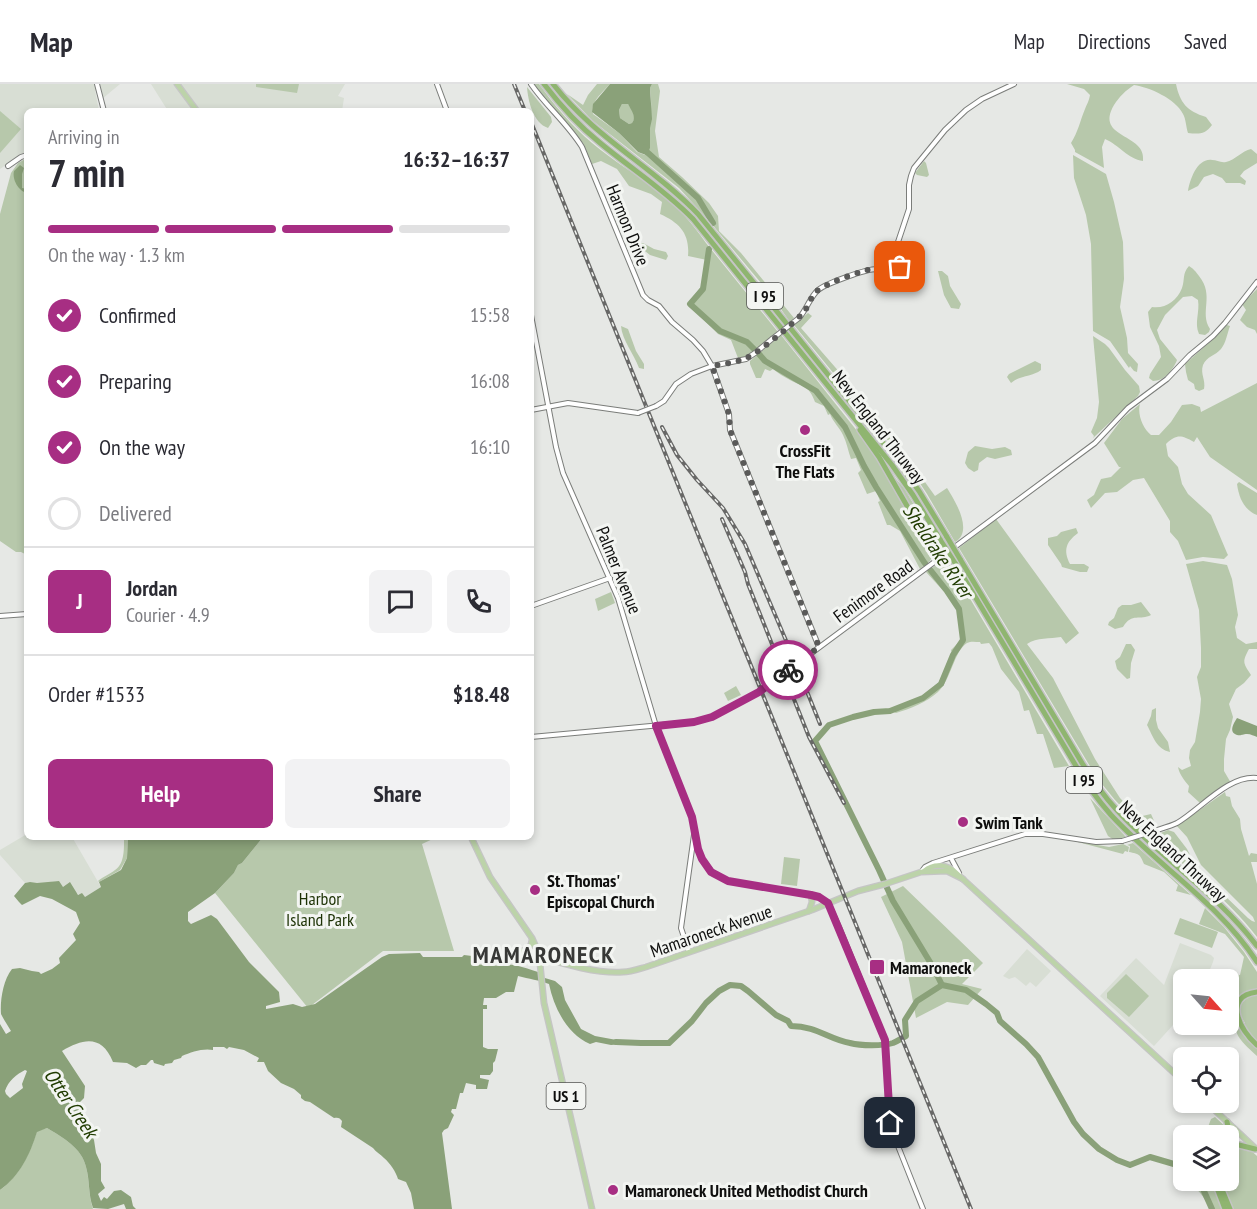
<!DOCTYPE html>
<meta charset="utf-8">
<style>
:root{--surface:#fff;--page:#f2f2f3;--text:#2b2b33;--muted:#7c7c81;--line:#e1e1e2;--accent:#a72e83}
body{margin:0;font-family:"PT Sans Narrow",sans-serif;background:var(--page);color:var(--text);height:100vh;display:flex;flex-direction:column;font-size:22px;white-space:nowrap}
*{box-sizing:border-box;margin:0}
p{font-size:20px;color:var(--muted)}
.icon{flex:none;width:33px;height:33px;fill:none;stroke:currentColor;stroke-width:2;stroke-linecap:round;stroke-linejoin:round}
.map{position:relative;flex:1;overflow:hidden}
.drawer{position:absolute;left:24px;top:24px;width:510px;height:732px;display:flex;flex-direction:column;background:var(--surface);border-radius:9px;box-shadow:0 3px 9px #0003}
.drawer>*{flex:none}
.needle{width:39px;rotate:117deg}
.controls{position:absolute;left:1173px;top:885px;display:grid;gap:12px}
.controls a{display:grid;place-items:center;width:66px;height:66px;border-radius:9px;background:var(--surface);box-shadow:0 3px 9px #0003;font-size:30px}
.pin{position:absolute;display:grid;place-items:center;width:51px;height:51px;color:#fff;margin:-26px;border-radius:12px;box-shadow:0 3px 9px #0006}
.courier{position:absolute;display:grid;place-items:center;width:60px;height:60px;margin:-30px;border:4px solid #a72e83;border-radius:50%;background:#fff;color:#222;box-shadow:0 2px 8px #0007}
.headline em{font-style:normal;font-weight:700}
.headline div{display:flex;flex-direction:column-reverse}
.headline{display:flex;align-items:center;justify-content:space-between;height:102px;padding:0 24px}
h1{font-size:39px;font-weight:700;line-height:45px}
.bar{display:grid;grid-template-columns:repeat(4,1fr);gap:9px 6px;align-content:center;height:72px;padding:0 24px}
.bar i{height:8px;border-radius:4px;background:var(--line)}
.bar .on{background:var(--accent)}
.bar p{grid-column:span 4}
.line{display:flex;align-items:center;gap:15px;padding:0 24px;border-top:2px solid var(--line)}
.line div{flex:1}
.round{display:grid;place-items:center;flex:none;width:63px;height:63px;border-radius:9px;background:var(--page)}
ol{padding:0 24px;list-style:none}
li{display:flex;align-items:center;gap:18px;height:66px}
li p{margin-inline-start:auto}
li .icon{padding:6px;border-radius:50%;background:var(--accent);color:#fff;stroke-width:4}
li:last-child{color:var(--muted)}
li i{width:33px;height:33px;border:3px solid var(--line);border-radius:50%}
.action{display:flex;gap:12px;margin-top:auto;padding:12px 24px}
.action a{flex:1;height:69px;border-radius:9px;background:var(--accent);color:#fff;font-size:24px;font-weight:700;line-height:69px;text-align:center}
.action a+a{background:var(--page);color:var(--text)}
header{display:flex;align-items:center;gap:36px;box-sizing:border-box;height:84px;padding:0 30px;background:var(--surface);border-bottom:2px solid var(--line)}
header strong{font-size:28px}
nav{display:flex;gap:33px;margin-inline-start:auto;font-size:21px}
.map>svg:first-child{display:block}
</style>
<header>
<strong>Map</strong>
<nav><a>Map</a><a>Directions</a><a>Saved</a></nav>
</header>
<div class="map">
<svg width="1257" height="1125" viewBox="0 0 1257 1125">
<rect width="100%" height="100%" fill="#e6e8e5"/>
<g fill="#d8ded4">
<polygon points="0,0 120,0 102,15 95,6 99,27 27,27 27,68 23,69 0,85"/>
<polygon points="151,0 345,0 338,12 344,14 342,27 168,27"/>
<polygon points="27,750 27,753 72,753 101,803 85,813 63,803 58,797 36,800 30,798 25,799 0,771 0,766"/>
<polygon points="1180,859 1211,871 1214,874 1213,878 1206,895 1184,896 1183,930 1154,962 1100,912 1136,874 1164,901"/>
<polygon points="1027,865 1051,887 1036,903 1030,898 1026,902 1015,893 1009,895 1003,892"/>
</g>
<g fill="#b7c8ab">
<polygon points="256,0 299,0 297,9 256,3"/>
<path d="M534,0H539C554,21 572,42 592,59C613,77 638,91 659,108C678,123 693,140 706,159L778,248L746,273L738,274L731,256L718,250L688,220L702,201L707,176L688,172C690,150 680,139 660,130L662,118L651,110L629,102L617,85L601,77L592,80L583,59L542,12Z"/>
<path d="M597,0H610C602,9 590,18 593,30L619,49L637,68L645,71C651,62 649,54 650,43C651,30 652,17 650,4L652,0H658L660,7L655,47L659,73L682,93L709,119L718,132L719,147L741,169L794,234L790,238L771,211L710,138L679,104L593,37L567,10L583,21L588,11Z"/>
<path d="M1067,0H1176C1180,19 1187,27 1206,33L1212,41C1205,51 1198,50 1188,49C1186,43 1186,35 1183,30C1176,15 1149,3 1134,1C1125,7 1120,12 1114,21C1094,55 1147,49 1143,77C1128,75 1119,61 1105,55L1102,63L1104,84L1075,68V66L1071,59C1078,48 1080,37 1085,25C1087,20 1089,17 1090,11L1084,5Z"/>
<path d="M527,3L551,33L552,38L548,44C533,39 528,17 527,3Z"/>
<path d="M622,20H628C632,25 637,33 632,39L629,40L620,34L619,26Z"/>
<polygon points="0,27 21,45 0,69"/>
<path d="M1251,65L1257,70V79L1244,87L1240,92L1246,97L1245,101L1240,99H1226L1222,94L1213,90L1204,93L1198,102L1188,107C1190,96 1197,74 1212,76C1217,76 1220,79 1226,78C1235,76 1242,67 1251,65Z"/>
<polygon points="1073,71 1106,90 1114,118 1123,158 1124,195 1120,223 1127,254 1128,269 1138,280 1137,288 1134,287 1130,282 1129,284 1110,257 1093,247 1091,160 1086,131 1074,94"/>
<polygon points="27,74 27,471 21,468 16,468 0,457 0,130 11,89 18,79"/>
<polygon points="924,77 926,79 929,91 927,93 917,91 915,89"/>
<polygon points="643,159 654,165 666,168 668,172 666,176 650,171 641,164 640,160"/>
<path d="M1189,182C1194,185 1196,188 1199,192C1215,212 1199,228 1210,245L1209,248L1205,251L1199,250C1194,239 1200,228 1198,216L1192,212L1183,213L1165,231L1157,246L1160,255L1177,276C1173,286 1164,297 1153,297L1149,294L1150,290L1161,273L1159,262L1150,243L1148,228L1152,223C1165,225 1177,217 1182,204C1185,195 1182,190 1189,182Z"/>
<polygon points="942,187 948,192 950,202 961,220 959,225 951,224 944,211 938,187"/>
<polygon points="1257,205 1257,250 1255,246 1247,243 1240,236 1246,226 1242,220"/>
<path d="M808,229L812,232L801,244L862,314L912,380L935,412L947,404C955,417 974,447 955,458L927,410L912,387L871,335L794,241Z"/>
<path d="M1227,241L1230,242C1227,250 1226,259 1221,265C1215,272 1207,272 1203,281C1200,290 1206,296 1204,305L1199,307L1195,305L1194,300L1188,296L1186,288L1185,280L1212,256Z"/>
<path d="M621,242L628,245L636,267L644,280V285L639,284C634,270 622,256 621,242Z"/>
<path d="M781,251L869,362L933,471L930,477L920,485L900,447L890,441H887L878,418L880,417L876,407L867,410L858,389L861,386L856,374L851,375C848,367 847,359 843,351C840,344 833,338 830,330L828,331L824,322L815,318C809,301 803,303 790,296C784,293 778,289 773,285L770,287L765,285L761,294H756L750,280V277Z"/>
<polygon points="1093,252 1105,260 1109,264 1125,286 1139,302 1140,308 1138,312 1093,354 1094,352 1091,348 1097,334 1099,318"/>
<path d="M1035,277L1041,280V286C1032,293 1020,291 1011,299L1007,293L1009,290Z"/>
<path d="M1257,299V406L1210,373L1197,353L1194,358C1181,351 1177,350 1166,360L1168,372L1178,383L1182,400L1188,410L1211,431L1227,469L1228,471L1224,475L1203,473L1186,476L1178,457L1170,448V437L1144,394L1133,396L1117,408L1105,409L1091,424L1087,416L1094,411L1101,395L1111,393L1121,383H1119L1104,359L1122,335L1140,320C1137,330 1143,345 1151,351H1159L1171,338L1182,321L1192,320L1200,323L1201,328Z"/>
<polygon points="975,362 992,365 1005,363 1011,366 1012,371 995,375 987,373 979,379 978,386 974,388 968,384 965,379 968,368"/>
<polygon points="895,394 904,404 942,468 940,469 936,467 894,395"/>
<path d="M1239,398L1257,409V431C1244,426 1239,414 1237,400Z"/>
<path d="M996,435L1079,549L1066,560L1061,553C1050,555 1037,553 1027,560L1053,594L1095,675L1120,714L1138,733L1151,730L1155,739L1152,744L1145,747L1115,716L1097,694L959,464Z"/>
<path d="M1076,444L1078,449C1066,458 1063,466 1070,480H1084L1089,483L1087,488H1080L1062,483L1061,480L1048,461V454L1057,452L1061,448Z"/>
<path d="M946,474L1069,682L1054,684L1043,650H1037L1029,626L1024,627L1019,608L1001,585L992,563L989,559L981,560L980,558C975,558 971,557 967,559C954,567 951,596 938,608C927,618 910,625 896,629L891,627L888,624L893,625L922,613L939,598L952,570L951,566L962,555C960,539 960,521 947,511L926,488Z"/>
<path d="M1203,477L1227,481L1232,495L1238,531L1235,543L1237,554L1246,560L1257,558V565H1249C1242,578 1243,579 1251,591L1244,599L1236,605L1229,620L1233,633L1230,646L1226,655L1224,675V687L1231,699L1222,703L1200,719L1188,708L1189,702C1185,697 1179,690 1178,683L1182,686L1191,682L1189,674L1190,666L1195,658L1200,628L1201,615L1197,593L1201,583V564L1199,526L1186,480Z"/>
<polygon points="611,508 615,519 598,527 595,515"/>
<path d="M1141,518L1151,531C1140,537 1132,528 1123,543L1115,545L1108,541L1109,538L1114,534L1118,524L1122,521H1131Z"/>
<polygon points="1126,560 1131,560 1135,566 1131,579 1130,594 1127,595 1117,585 1115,577 1120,573"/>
<polygon points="736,602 741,611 728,617 724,609"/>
<path d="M1156,624V636L1158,644L1168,658L1170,668C1156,665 1153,652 1147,641L1151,632L1152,626Z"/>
<path d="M1225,708L1226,712L1230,713L1232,722L1240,735L1241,745L1249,772L1251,769L1257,770V778H1251L1257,800V853C1227,814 1188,785 1151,753L1168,746L1174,748L1187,765L1198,786L1248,834L1252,837L1255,838L1253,833L1201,781L1187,753L1176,741L1184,737Z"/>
<polygon points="1090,714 1126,753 1114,756 1108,752"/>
<path d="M124,753H128L127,774L120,786L99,798L98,797C104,792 110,790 115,786C125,780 124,763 124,753Z"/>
<polygon points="263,753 437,753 422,760 454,867 383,867 308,924 215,809 234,789 238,781 242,779"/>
<polygon points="1070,756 1109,763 1123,760 1129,763 1128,768 1125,767 1123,770"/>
<path d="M1133,759L1191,811L1176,807L1178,801L1164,788L1144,780C1140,770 1139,770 1129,768L1130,762L1127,761Z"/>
<polygon points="784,773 800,775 797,802 781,800"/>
<polygon points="903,802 983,879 962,900 982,905 968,921 947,918 916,934 902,858 881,813"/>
<path d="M1205,824L1224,843L1244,868L1257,888V906C1248,907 1241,909 1237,918C1229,935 1244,953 1257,964V972C1233,950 1235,950 1233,918H1229V903L1234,890L1240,891L1244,873L1225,850L1199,840Z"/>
<polygon points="1180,834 1218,848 1212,864 1174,850"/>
<polygon points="1126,890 1149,912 1129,933 1107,914 1107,909"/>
<path d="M1254,910L1257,911V957L1250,952L1243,941L1245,939C1235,924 1240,918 1254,910Z"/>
<polygon points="1215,1033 1227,1044 1228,1051 1222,1051 1217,1047 1214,1050 1208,1043 1211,1035"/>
<path d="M47,1044C62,1053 82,1064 86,1083C90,1098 88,1110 93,1125H0V1106C19,1093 30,1069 37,1047Z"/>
<polygon points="1240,1062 1248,1064 1257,1072 1257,1125 1233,1125 1221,1097 1228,1096 1229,1069 1232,1065"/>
<path d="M1186,1096L1211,1097L1223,1125H1210C1204,1112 1198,1105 1186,1096Z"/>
</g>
<g fill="#8aa179" fill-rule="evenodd">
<path d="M610,0H652L650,4L652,35L650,44V64L646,71L638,68L619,49L592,28L593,20ZM622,20H628C631,26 637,33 632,39L629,40L620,34L619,26Z"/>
<path d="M20,81L24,84L22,90V104L27,105V109C18,107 12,95 14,87Z"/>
<path d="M1237,634L1257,642V653C1254,652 1251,650 1247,650C1242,650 1242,652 1237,651C1228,648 1234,639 1237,634Z"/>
<path d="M128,753H263L242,779L238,781L234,789L215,809L188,828V837L191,840L211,831L217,835L249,878L279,908L280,918L266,922V925L293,920L302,923L315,920L382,873L389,870L420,869L423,873H462L464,871L472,872L473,880L501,882L504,880C516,880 526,884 538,888V892L555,897L562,903L565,916L581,945L595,952L622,957L623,960L611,961L596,958L590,960C567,950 554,924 549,900C539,896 529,895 518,892L514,908H506L496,914H484L483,921H487V925H483V963L488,965H498L495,977L493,979V987L490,991H480V994L489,996L487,1005H476V1001L466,999L463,1009H460L456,1025H452L451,1028L454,1031L448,1044L444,1046L442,1049L452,1125H414L411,1109L406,1098L398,1095C396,1088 390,1079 384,1074C380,1070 376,1068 373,1064L341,1043L342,1037C340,1034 338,1033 334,1034L310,1018L305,1017L301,1014V1011L294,1005L281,999L268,987L264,978H257L259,974L244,966L229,963L227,965L224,963H213V966C203,964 191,968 182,972L181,974L174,976L172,979L165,980L164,982L154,979L153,976H151L146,981H141L136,984L127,979L113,978C102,951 84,954 62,967L85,1002L84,1014L79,1019L94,1056L96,1069L101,1080V1097L105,1104L98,1110L101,1117L104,1113L107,1115L114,1107L121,1106L131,1113L133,1122L136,1125H126L124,1120L108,1125L93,1124C88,1110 90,1097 86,1083C82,1064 62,1053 47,1044L37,1048C30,1070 20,1092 0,1106V940L6,950L11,947C8,942 4,936 1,930C0,917 3,896 12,885L20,884L32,887L39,888L41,890L52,885L60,879L59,874L76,856L73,850L80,839L76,828L52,815L40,812L22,821L19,818L14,812L25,799L30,798L37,799L59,797L63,803L70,798L78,811L82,809L85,813L101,803L99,798L121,786L127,774ZM25,986L27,987L22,1000L23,1004L10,1014L6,1010L5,1007C8,997 17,990 25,986Z"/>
</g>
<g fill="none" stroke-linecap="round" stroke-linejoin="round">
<g stroke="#8aa179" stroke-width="6">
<polyline points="645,63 647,68 698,114 713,139"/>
<polyline points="709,165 703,205 690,220 720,247 747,258 755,266"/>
<polyline points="759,270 765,277 816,307 845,343 864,382 876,403 924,478 947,507 959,525 963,556 953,571 941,600 923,614 890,627 874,628 853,633 829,641 815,657 879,786 893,817 933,883 942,901"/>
<path d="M616,958L641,959H669L692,937L706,919L719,907L730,901L741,902L748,907L776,931L788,937L791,942C817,942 828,955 850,959C861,962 883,962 893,959C898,957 902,954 906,952L905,936L917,917L942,901L966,906L986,920L997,929L1000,937L1026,960L1038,973L1074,1038L1083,1050L1099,1065L1117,1076L1130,1081L1150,1073L1184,1083"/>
<polyline points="1199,1096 1212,1125"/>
</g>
<defs>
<g id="minor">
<polyline points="97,0 104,27"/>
<polyline points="437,0 447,27"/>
<path d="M531,0C546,22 568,40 582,63L643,211L648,216L659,222L672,238L693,256L703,267L712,282L729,330L730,346L819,563"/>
<polyline points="8,82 21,73 27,71"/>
<polyline points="531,231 556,363 563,389 618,514 656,642 692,733 698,765 702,775 712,788 728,797 811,811 819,813 828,819 839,843 885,956 890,1039 894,1052 923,1125"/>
<path d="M799,234C807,225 810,213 818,206C827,199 866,185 877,185C883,185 889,188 896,189L899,187L900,183L895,167L909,125V101L911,92L914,84L945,46L966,26L982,15L1014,0"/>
<polyline points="656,322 664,317 676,300 691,290 712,282 746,275 755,269 772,255"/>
<polyline points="531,326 568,319 638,329"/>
<polyline points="531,522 610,494"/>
<polyline points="0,532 27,530"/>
<polyline points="531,653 694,638 712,633 759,608 1095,359 1128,324 1167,295 1190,271 1213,252 1225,239 1257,198"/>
<path d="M1151,748C1159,745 1169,743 1177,739C1201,725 1228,691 1257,694"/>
<polyline points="952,776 959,789"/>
<polyline points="922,787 925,783 933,779 1025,750 1043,750 1096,758 1122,757"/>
<polyline points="689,868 681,844 694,751"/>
</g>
<g id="major">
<polyline points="177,0 197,27"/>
<polyline points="471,753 490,793 532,854 539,870 544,919 592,1125"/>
<path d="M924,787C933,780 943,780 953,786L1184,998"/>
<polyline points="809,827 812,818 811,811"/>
<path d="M520,867C528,866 531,864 532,856"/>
<path d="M540,873C564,880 598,890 623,888C631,888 639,885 646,883L812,826L858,807L885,800L921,788L947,787L963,795"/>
<polyline points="1206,1018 1255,1064"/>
</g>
<g id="highway">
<path d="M544,0C560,21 578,41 599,58C630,84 664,105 693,135L892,381L913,411L941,457"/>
<path d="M553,0C595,54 652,82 698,130L897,376L919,407L947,453"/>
<polyline points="860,346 879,373 938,476"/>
<path d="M960,475L1082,679C1092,695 1102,710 1115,724C1159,773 1217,809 1257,862"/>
<path d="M955,479L1076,682C1086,700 1098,716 1111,731C1158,782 1219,819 1257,878"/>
<path d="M1257,908C1222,912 1240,947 1257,961"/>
<polyline points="1227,1038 1230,1051 1228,1059"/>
<polyline points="1228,1066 1239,1061 1255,1065"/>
<polyline points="1214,1096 1225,1125"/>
<polyline points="1218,1096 1230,1125"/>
</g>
</defs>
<use href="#minor" stroke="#7b7d7a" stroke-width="6"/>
<use href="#major" stroke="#c5c5c5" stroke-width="7"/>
<use href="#highway" stroke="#c5c5c5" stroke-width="8"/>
<use href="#minor" stroke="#fff" stroke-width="4"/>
<use href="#major" stroke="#bcd3a9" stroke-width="4.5"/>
<use href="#highway" stroke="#8fb570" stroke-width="5"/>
<defs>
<g id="rail">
<polyline points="514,0 525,27"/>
<polyline points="531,38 971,1125"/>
<polyline points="662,343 677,371 697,396 723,424 745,460 796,580 820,640"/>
<polyline points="722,435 745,488 748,500 809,653 844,719"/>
</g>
</defs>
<use href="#rail" stroke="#686867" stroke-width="4"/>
<use href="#rail" stroke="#f3f5f2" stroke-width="1.5" stroke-dasharray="4.5" stroke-linecap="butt"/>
<defs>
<g id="minor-bridge">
<polyline points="772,255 799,234"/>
<polyline points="638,329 656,322"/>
<polyline points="1122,757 1151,748"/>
</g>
<g id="highway-bridge">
<polyline points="947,453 960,475"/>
<polyline points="941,457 955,479"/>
</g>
</defs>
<use href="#minor-bridge" stroke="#7b7d7a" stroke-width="6" stroke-linecap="butt"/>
<use href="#highway-bridge" stroke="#c5c5c5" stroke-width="8" stroke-linecap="butt"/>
<use href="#minor-bridge" stroke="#fff" stroke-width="4"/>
<use href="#highway-bridge" stroke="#8fb570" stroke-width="5"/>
</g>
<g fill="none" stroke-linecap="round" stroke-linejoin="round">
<path stroke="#5a5a59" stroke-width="6" stroke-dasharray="0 10.8" d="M788,586L819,563L730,346L729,330L712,282C723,280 734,279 744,275C756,271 792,241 802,230C809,223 810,213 817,207C825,200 862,186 873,185C881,184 888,188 896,189L899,187L900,183"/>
<polyline stroke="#a72e83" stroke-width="8" points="788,586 759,608 712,633 694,638 656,642 692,733 698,765 702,775 711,788 728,797 811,811 819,813 828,819 885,956 890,1039"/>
</g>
<g fill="#a72e83" stroke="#f3f5f2" stroke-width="2">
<circle cx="805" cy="346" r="6"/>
<circle cx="963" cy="738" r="6"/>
<circle cx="535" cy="806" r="6"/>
<rect x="869" y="875" width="16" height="16" rx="3"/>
<circle cx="613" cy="1106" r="6"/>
</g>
<g text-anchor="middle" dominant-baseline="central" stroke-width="6" stroke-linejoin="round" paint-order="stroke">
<g fill="#f3f5f2" stroke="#535352" stroke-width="1.5">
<rect x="747" y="199" width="36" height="26" rx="4.5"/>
<rect x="1066" y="683" width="36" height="26" rx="4.5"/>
<rect x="546.5" y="999" width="39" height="26" rx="4.5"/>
</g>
<g font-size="16" font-weight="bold" fill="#0e0e0d">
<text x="765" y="212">I 95</text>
<text x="1084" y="696">I 95</text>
<text x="566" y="1012">US 1</text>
</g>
<g font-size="18" fill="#0e0e0d" stroke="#f3f5f2">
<text transform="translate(628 141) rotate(68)">Harmon Drive</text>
<text transform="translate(879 343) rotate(52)">New England Thruway</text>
<text transform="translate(619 486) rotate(68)">Palmer Avenue</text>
<text transform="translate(873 507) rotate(-36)">Fenimore Road</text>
<text transform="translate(1173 767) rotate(43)">New England Thruway</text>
<text transform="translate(711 847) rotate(-19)">Mamaroneck Avenue</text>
</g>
<g font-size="18" font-weight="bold" fill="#0e0e0d" stroke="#f3f5f2" text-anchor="start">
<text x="805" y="366" text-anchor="middle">CrossFit<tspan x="805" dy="21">The Flats</tspan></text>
<text x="975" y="738">Swim Tank</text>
<text x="547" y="796">St. Thomas'<tspan x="547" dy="21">Episcopal Church</tspan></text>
<text x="890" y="883">Mamaroneck</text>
<text x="625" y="1106">Mamaroneck United Methodist Church</text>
</g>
<g font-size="18" fill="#1d3205" stroke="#f3f5f2">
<text x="320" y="814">Harbor<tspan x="320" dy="21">Island Park</tspan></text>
</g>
<g font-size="20" font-style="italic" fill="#203c00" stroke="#f3f5f2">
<text transform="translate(938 467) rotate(56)">Sheldrake River</text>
<text transform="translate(71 1019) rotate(56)">Otter Creek</text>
</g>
<g font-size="24" font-weight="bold" letter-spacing="1.5" fill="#373836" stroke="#f3f5f2">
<text x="544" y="870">MAMARONECK</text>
</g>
</g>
</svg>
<div class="controls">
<a><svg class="needle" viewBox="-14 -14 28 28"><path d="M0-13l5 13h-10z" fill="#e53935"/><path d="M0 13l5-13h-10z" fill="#7c7c81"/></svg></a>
<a><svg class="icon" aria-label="locate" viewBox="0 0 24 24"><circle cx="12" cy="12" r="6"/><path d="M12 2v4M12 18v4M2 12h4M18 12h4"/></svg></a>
<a><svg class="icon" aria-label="layers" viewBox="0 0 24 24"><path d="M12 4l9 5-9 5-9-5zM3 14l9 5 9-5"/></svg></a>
</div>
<div class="pin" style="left:900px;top:183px;background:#ea580c"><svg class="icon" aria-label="bag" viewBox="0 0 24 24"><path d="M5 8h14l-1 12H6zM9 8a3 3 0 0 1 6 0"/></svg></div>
<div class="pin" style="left:890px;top:1039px;background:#1f2937"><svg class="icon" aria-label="home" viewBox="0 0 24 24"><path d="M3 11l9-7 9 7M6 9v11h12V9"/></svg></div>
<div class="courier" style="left:788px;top:586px"><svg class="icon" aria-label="bike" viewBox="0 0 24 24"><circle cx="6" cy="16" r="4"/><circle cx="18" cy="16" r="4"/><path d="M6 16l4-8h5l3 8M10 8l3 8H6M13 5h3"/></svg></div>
<section class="drawer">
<div class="headline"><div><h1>7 min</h1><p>Arriving in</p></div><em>16:32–16:37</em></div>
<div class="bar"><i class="on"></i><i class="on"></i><i class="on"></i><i></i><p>On the way · 1.3 km</p></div>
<ol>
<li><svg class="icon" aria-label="check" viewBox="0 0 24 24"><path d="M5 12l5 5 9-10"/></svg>Confirmed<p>15:58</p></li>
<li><svg class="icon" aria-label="check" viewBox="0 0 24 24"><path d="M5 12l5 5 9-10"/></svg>Preparing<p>16:08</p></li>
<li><svg class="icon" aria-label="check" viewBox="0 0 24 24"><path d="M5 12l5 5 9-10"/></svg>On the way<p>16:10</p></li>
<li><i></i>Delivered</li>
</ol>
<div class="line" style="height:108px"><b class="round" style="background:var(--accent);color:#fff">J</b><div><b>Jordan</b><p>Courier · 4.9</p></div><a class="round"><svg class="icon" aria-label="chat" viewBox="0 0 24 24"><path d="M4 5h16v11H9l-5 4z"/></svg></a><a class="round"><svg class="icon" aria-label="phone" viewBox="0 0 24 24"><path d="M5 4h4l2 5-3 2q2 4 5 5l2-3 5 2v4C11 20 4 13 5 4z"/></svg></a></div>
<div class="line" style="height:78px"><div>Order #1533</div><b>$18.48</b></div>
<div class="action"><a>Help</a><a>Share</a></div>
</section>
</div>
